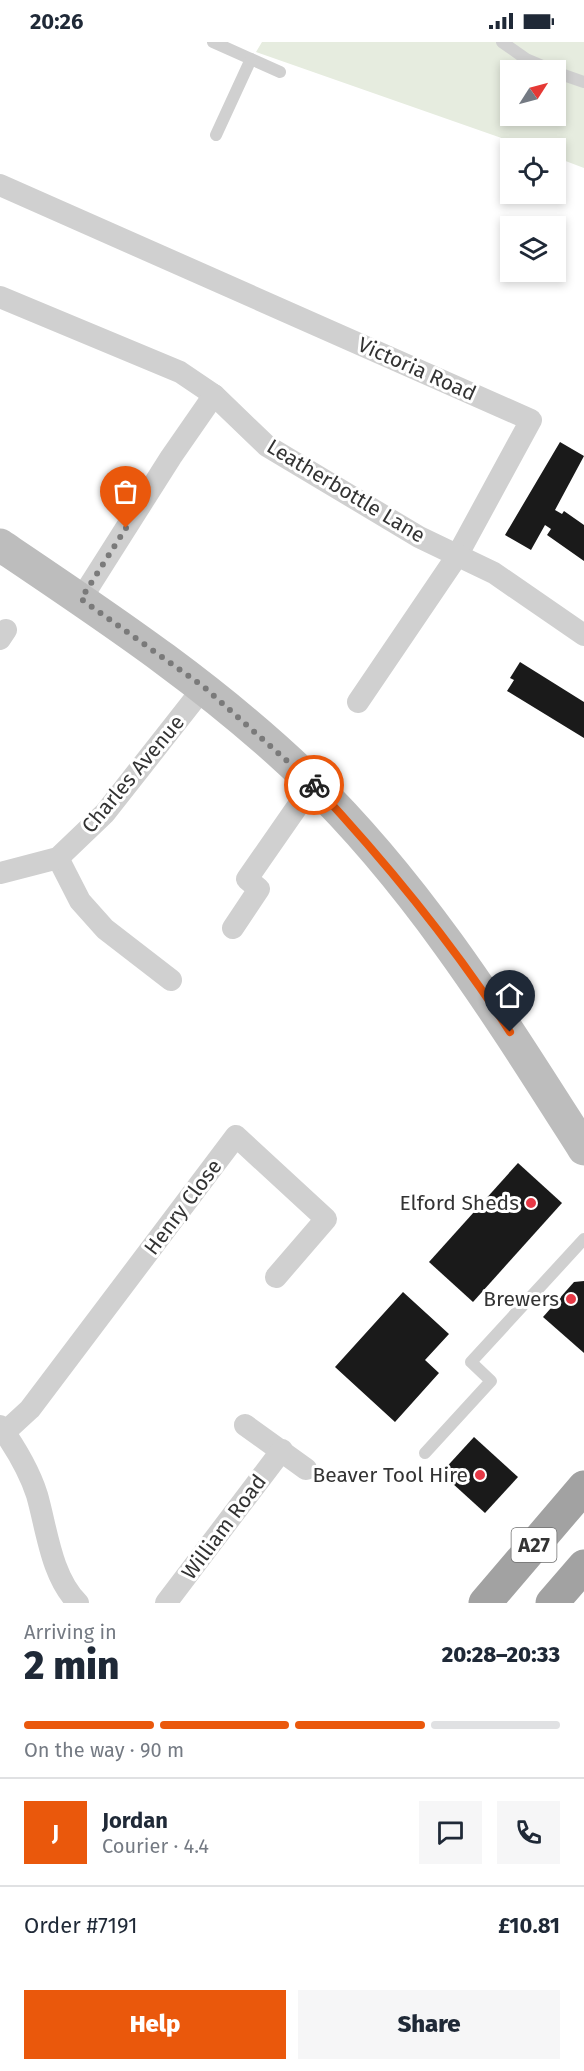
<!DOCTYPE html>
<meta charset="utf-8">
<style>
:root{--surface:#fff;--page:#f6f6f7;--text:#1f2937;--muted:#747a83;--line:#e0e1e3;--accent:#ea580c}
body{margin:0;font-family:"Fira Sans",sans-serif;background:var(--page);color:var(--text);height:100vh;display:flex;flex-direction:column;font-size:22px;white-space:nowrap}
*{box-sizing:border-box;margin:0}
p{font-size:20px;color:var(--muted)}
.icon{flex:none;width:33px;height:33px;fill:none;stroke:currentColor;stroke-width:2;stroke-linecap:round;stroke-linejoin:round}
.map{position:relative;height:1561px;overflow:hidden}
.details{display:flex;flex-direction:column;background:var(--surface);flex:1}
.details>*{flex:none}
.needle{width:39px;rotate:54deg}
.tools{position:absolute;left:500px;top:18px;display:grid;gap:12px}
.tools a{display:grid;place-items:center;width:66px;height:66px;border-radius:0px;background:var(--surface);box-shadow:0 3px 9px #0003;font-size:30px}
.pin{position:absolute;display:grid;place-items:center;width:51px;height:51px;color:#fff;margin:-62px -26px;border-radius:50% 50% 50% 0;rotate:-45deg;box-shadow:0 0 6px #0007}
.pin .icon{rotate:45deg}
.courier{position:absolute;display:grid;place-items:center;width:60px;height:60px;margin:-30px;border:4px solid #ea580c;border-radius:50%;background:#fff;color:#222;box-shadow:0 2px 8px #0007}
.overview em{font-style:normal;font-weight:800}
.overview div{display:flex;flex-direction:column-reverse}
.overview{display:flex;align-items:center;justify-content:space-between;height:102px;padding:0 24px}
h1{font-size:39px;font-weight:800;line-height:45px}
.bar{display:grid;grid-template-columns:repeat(4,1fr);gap:9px 6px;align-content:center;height:72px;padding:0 24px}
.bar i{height:8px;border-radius:4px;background:var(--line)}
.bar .active{background:var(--accent)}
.bar p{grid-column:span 4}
.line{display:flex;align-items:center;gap:15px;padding:0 24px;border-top:2px solid var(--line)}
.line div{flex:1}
.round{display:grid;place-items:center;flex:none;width:63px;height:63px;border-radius:0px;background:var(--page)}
.action{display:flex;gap:12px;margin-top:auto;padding:12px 24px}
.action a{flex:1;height:69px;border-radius:0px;background:var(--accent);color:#fff;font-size:24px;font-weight:800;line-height:69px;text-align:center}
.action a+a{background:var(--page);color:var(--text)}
.status{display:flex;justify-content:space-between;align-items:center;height:42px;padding:0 30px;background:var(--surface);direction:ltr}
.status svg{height:16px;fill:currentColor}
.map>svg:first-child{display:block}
</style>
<div class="status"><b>20:26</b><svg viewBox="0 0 49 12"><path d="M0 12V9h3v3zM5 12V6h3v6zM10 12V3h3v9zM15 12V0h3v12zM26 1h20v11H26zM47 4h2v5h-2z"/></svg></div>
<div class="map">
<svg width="584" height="1561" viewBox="0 0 584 1561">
<rect width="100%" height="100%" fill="#fff"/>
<path fill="#e6ecdf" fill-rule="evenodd" d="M262,0H584V126L555,115V106H530L256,10ZM510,28H555V74H510Z"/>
<g fill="#1a1a1a">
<polygon points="560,400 584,414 555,468 562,472 564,469 584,483 584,519 547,493 551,487 545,483 531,508 505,493"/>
<polygon points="520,620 584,660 584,696 507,649 514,638 510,636"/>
<polygon points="518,1121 562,1161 473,1260 429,1220"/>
<polygon points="584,1239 584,1311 543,1275 574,1240"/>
<polygon points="403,1250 449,1292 425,1318 439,1331 395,1380 335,1325"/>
<polygon points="474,1395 518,1435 485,1471 441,1431"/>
</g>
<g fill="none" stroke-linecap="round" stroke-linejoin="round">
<g stroke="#d0d0d0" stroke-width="12">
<polyline points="213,0 280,30"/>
<polyline points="502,0 526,17 552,28"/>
<polyline points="555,30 584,40"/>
<polyline points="216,93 251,17"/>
<polyline points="425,1411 491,1339 471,1320 584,1197"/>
</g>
<g stroke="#d0d0d0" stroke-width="22">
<polyline points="0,143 531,378 457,514 358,660"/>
<polyline points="0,255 180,330 214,353 267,404 419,495 494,531 584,593"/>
<polyline points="81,557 171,415 214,353"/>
<polyline points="0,597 6,588"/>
<polyline points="58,816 80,859 105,887 171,938"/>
<polyline points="0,831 58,816 105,771 204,645"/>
<polyline points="233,886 259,847 247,837 313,742"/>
<polyline points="245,1383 306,1427"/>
<path d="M0,1384C15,1405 29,1428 37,1453C47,1488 51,1534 78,1561"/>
<polyline points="5,1390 30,1367 236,1094 326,1177 276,1235"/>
<polyline points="166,1561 282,1408"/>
</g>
<path stroke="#bdbdbd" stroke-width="33" d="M0,503C107,575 214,646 307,736C419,844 501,977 584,1107"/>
<g stroke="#a2a2a2" stroke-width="33">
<polyline points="485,1561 584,1445"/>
<polyline points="552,1561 584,1524"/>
</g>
</g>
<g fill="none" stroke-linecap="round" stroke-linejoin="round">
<polyline stroke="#7a7a7a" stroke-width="6" stroke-dasharray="0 10.8" points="126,486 81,557 204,645 314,743"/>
<path stroke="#ea580c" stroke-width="8" d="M314,743C386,820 453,902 510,990"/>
</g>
<g fill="#e63946" stroke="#fff" stroke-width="2">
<circle cx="531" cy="1161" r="6"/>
<circle cx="571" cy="1257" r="6"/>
<circle cx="480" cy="1433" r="6"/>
</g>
<g text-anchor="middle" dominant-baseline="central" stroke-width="6" stroke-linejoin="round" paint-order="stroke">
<rect fill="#fff" stroke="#707070" stroke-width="1.5" x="511.5" y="1486" width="45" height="34" rx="4.5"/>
<g font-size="20" font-weight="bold" fill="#333">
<text x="534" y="1503">A27</text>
</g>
<g font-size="21" fill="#333" stroke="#fff">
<text transform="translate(417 327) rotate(24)">Victoria Road</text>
<text transform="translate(346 449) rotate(31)">Leatherbottle Lane</text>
<text transform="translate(133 732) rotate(-50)">Charles Avenue</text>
<text transform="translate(183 1165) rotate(-53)">Henry Close</text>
<text transform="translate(224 1485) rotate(-53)">William Road</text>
</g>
<g font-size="21" fill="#333" stroke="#fff" text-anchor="end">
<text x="519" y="1161">Elford Sheds</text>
<text x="559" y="1257">Brewers</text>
<text x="468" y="1433">Beaver Tool Hire</text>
</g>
</g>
</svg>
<div class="tools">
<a><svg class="needle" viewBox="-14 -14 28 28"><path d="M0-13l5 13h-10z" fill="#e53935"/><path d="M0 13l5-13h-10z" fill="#747a83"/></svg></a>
<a><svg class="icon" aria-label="locate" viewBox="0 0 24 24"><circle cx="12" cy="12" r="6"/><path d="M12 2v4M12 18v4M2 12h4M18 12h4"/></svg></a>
<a><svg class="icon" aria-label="layers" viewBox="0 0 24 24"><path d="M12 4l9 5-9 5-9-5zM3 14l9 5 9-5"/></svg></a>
</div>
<div class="pin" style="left:126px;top:486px;background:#ea580c"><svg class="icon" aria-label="bag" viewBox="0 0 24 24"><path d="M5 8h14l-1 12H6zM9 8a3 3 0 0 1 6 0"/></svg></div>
<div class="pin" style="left:510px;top:990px;background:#1f2937"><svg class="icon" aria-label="home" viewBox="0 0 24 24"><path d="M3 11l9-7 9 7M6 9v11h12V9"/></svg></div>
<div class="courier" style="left:314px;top:743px"><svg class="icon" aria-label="bike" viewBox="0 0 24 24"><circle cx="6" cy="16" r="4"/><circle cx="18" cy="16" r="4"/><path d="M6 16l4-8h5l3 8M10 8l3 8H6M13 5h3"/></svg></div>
</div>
<section class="details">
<div class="overview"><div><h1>2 min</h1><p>Arriving in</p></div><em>20:28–20:33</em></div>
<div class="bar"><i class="active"></i><i class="active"></i><i class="active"></i><i></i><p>On the way · 90 m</p></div>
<div class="line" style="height:108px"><b class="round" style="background:var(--accent);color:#fff">J</b><div><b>Jordan</b><p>Courier · 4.4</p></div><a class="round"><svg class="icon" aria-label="chat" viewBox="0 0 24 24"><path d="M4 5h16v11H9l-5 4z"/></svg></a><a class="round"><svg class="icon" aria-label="phone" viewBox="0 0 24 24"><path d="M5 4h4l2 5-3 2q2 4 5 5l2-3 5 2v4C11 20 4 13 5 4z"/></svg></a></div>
<div class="line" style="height:78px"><div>Order #7191</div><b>£10.81</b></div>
<div class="action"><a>Help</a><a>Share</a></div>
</section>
